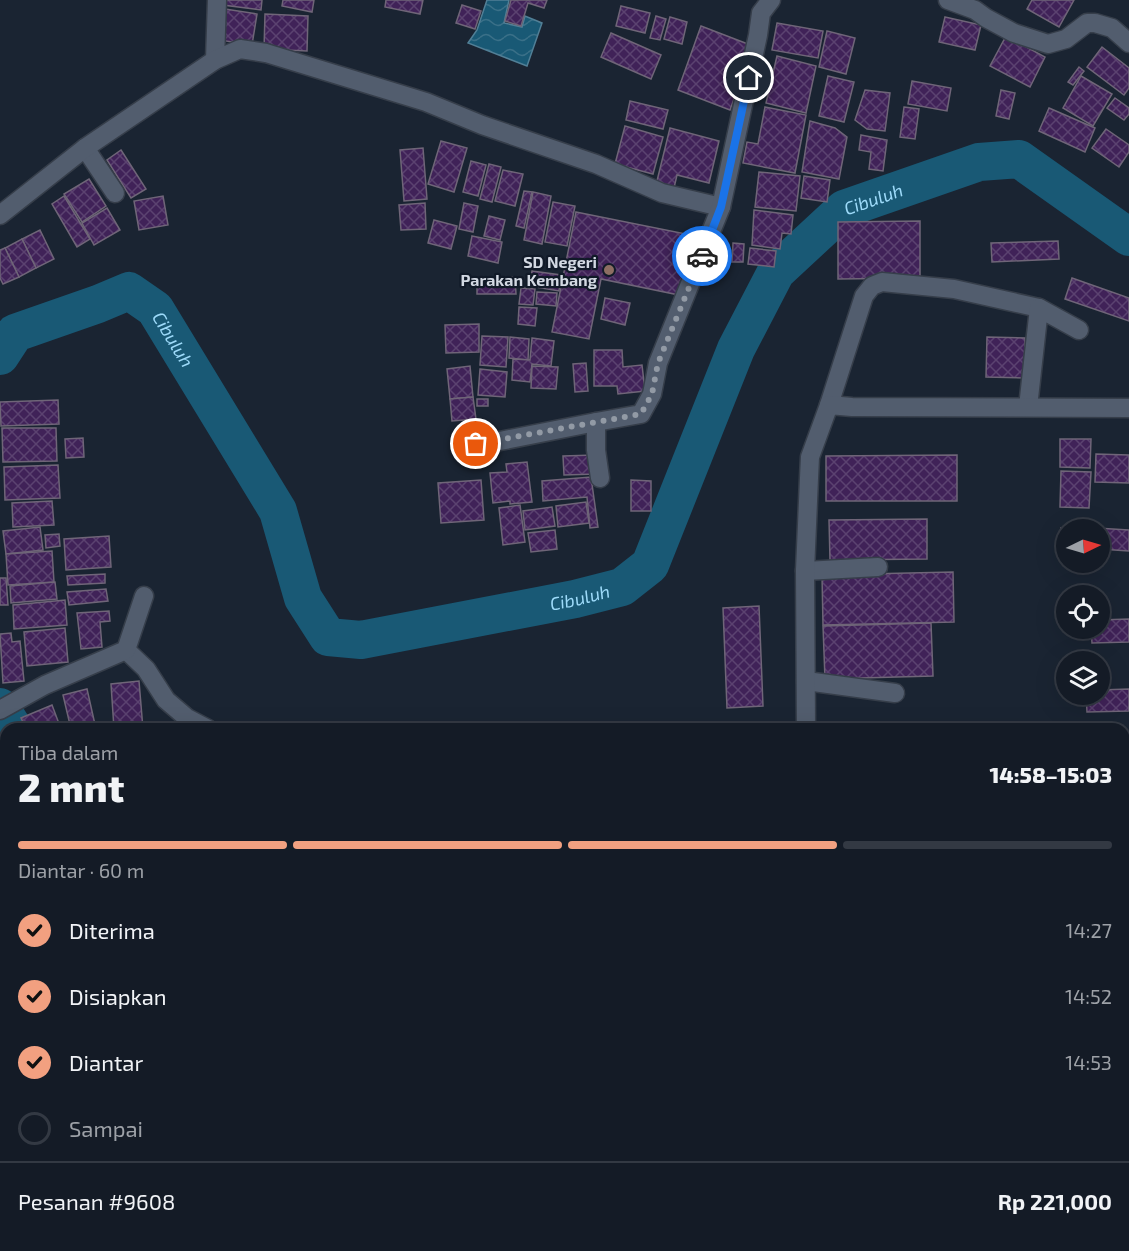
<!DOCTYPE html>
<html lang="id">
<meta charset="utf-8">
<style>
:root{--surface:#141b26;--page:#212832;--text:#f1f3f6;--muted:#9da1a7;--line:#333943;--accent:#f2a080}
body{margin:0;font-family:"Exo 2",sans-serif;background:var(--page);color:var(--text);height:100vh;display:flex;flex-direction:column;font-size:22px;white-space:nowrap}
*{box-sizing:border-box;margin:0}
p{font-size:20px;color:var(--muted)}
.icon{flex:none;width:33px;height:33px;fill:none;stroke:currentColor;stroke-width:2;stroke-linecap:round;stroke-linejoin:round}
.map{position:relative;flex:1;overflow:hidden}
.side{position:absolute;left:0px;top:723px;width:1130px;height:528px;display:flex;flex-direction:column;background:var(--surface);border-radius:18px 18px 0 0;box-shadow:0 6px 24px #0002,0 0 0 2px var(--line)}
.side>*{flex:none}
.needle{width:39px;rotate:85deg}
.buttons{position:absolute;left:1056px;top:519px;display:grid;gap:12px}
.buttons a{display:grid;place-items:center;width:54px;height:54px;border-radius:50%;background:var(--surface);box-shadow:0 6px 24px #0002,0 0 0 2px var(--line);font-size:30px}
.pin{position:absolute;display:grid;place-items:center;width:51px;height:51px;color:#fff;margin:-26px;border:3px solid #fff;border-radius:50%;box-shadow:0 2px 6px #0007}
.courier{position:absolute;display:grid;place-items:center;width:60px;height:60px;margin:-30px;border:4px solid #1a73e8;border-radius:50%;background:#fff;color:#222;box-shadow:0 2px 8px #0007}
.headline em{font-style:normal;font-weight:800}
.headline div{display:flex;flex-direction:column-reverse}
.headline{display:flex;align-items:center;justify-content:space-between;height:102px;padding:0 18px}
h1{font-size:39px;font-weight:800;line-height:45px}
.bar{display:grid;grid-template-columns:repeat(4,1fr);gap:9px 6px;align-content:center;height:72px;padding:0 18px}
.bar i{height:8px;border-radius:4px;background:var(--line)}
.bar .active{background:var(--accent)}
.bar p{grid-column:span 4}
.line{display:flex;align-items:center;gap:15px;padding:0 18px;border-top:2px solid var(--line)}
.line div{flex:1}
ol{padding:0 18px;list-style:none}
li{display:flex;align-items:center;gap:18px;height:66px}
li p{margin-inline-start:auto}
li .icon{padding:6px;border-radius:50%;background:var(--accent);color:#111;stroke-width:4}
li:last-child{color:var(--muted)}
li i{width:33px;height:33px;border:3px solid var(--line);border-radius:50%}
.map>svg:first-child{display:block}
</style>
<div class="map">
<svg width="1129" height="1251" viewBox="0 0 1129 1251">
<defs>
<pattern id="water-waves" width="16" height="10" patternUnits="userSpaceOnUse" patternTransform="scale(1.5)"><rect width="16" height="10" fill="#195975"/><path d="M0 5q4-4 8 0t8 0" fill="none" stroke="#3a7088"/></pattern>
<pattern id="building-cross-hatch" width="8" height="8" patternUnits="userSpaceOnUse" patternTransform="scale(1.5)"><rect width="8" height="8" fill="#402258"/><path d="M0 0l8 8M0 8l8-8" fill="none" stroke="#5b4270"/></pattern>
</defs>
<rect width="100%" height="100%" fill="#1a2432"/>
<polygon fill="url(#water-waves)" stroke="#517f96" stroke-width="1.5" points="487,0 509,0 504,23 522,27 525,16 542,23 527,66 468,43 477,30"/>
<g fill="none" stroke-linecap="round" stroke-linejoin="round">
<g stroke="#195975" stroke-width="38">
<path id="s1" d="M0,356L15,333L98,304L129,291L155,309L278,511L303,598L328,637L361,640L575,599L622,587L650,565L736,349L776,272L844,209L979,162L1019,159L1129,237"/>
<polyline points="0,707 14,729"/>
<polyline points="0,903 6,902"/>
</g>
</g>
<g fill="url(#building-cross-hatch)" stroke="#6f6578" stroke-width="1.5">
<polygon points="224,0 262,0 261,10 223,5"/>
<polygon points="283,0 314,0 312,12 282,6"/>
<polygon points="386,0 423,0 420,14 385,7"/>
<polygon points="511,0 547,0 544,8 528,3 521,26 505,21"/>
<polygon points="1032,0 1074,0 1059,27 1027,9"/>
<polygon points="462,5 481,11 475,29 456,23"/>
<polygon points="621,6 650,13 645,33 616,26"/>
<polygon points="225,9 257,14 252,45 219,40"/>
<polygon points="265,14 308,16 307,51 264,49"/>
<polygon points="656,16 666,19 660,40 650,38"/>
<polygon points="670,17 687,22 682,44 664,39"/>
<polygon points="945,17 981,25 975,50 939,42"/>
<polygon points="777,23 823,31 818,58 772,50"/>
<polygon points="701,26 753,46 730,110 678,90"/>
<polygon points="827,31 855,38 846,74 819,67"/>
<polygon points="611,33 661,55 651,79 601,57"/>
<polygon points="1006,36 1045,57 1030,87 990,66"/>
<polygon points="1102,47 1129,68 1129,88 1124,95 1087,67"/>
<polygon points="777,56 816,66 806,113 766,103"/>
<polygon points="1079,67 1084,71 1073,85 1068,82"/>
<polygon points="828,76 854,82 844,122 819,116"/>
<polygon points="1081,76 1112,94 1093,126 1063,108"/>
<polygon points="912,81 951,88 947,111 908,104"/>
<polygon points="865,90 890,93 885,131 867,129 855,120"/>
<polygon points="1001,90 1015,93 1009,119 996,116"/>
<polygon points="1115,98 1129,108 1129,114 1124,120 1107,108"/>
<polygon points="630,101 668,110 663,129 626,120"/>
<polygon points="765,107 806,115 795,173 743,163 747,142 758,144"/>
<polygon points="904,107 919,109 915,139 900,137"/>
<polygon points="1049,108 1095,128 1085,152 1039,131"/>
<polygon points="810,121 835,128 847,137 839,179 802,172"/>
<polygon points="625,126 663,137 653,174 615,164"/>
<polygon points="670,128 719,141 709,183 677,175 674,188 656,185"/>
<polygon points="1106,129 1129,145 1129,152 1119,167 1092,148"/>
<polygon points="861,135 887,140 883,171 869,169 871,152 859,150"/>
<polygon points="441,141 467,148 454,192 428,184"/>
<polygon points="423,148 427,199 404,201 400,150"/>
<polygon points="121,150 146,189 131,198 107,160"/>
<polygon points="471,161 486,165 478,196 463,192"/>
<polygon points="489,164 501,167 492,202 480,199"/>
<polygon points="503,170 523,174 515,206 495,201"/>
<polygon points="759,172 800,176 796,211 755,207"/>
<polygon points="804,176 830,180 827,202 801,198"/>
<polygon points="89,179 106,206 82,222 64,194"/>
<polygon points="524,191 532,192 524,228 516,226"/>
<polygon points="533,192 551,196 542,244 524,240"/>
<polygon points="64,196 90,239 77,247 52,204"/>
<polygon points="163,196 168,225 139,230 134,201"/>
<polygon points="553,202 575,206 567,246 545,242"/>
<polygon points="425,203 426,229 401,230 399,205"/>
<polygon points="464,203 478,206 473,232 459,229"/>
<polygon points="107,208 120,230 94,245 82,223"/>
<polygon points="754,210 793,215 791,234 782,233 780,249 752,245"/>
<polygon points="576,212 696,236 684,296 601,279 589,339 552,332"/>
<polygon points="489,216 505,220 500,240 484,236"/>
<polygon points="434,220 457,226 451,249 428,243"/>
<polygon points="920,221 920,278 838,279 838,222"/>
<polygon points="40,230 54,259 36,268 22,239"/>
<polygon points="472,236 502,242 498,263 468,256"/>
<polygon points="22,239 36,268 19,277 5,248"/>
<polygon points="1058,241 1059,259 992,262 991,243"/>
<polygon points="733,243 744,244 743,262 732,262"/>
<polygon points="5,248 19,277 3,284 0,278 0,250"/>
<polygon points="750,248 776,251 774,267 748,264"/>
<polygon points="532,271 561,275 559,291 529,286"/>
<polygon points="515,277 516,294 477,294 477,278"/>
<polygon points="1072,278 1129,298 1129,321 1065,299"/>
<polygon points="521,288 535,289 533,305 519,304"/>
<polygon points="537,292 557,293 556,306 536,304"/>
<polygon points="605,298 630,303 625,325 601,319"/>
<polygon points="519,307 537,308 535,326 518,324"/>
<polygon points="479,324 479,352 446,353 445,325"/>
<polygon points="482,336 508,337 506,367 480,365"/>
<polygon points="510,337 529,339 528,360 509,358"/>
<polygon points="987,337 1025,338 1024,378 986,377"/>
<polygon points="532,338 554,341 551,366 532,364 530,382 512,380 513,359 530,360"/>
<polygon points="594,350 622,350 623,367 642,365 645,391 618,394 617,386 594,386"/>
<polygon points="586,363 588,391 575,392 573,364"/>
<polygon points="470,366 473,397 450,399 447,369"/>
<polygon points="532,366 558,367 556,389 531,388"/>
<polygon points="480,369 507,372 505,397 478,395"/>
<polygon points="473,397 476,419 452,421 450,399"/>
<rect x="477" y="399" width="11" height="7"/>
<polygon points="58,400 59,424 1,426 0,402"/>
<polygon points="2,428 56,428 57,461 3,462"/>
<polygon points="83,438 84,457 66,458 65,439"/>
<polygon points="1060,439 1091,439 1090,468 1060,467"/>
<polygon points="1096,454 1129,455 1129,483 1095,482"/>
<polygon points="595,455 596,474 564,475 563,456"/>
<polygon points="957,455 957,501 826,501 826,456"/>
<polygon points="527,462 532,502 510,504 510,501 493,503 490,473 507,472 506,464"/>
<polygon points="58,465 60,498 5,500 4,467"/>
<polygon points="1061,471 1091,472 1089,508 1060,507"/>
<polygon points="591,477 598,527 590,528 587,497 543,501 542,481"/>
<polygon points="481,480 484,520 441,523 438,483"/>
<polygon points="631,480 651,481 651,511 631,511"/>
<polygon points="52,501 54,525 13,527 12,503"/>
<polygon points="586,502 589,523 558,527 556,506"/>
<polygon points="520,505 525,542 503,545 499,508"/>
<polygon points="552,507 555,526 525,530 523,511"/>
<polygon points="927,519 927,559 830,560 829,520"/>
<polygon points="40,527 43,550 6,554 3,531"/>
<polygon points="1061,528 1085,529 1085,530 1066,530 1066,551 1060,551"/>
<polygon points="1096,528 1129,530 1129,551 1100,549 1100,530"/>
<polygon points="555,530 557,549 531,552 528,533"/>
<polygon points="59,534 60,546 46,548 45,535"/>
<polygon points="109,536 111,567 66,570 64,539"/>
<polygon points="52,551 54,582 8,585 6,554"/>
<polygon points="953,572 954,622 823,625 822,575"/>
<polygon points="105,574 105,583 68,585 67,576"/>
<polygon points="0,578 6,578 8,605 0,605"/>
<polygon points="55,582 57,599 11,603 10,586"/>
<polygon points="106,589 108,601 69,605 67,592"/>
<polygon points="65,600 67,625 14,629 13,605"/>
<polygon points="759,606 763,706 727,708 723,608"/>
<polygon points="109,611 110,621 100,622 102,647 81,649 77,613"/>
<polygon points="1129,619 1129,642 1092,643 1091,628 1100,628 1100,620"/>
<polygon points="931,623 933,676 825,679 823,626"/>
<polygon points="65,628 68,662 27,666 24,632"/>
<polygon points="11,633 12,642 20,641 24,681 3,683 0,634"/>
<polygon points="139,681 143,729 114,729 111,684"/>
<polygon points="87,689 96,729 71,729 63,695"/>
<polygon points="1129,689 1129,711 1087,712 1086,694 1100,694 1100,690"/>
<polygon points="52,705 61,729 26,729 21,718"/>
<rect x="1124" y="775" width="5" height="22"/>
<rect x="0" y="1074" width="6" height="27"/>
<rect x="0" y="1169" width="6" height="32"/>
</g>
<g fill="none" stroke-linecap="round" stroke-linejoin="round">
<defs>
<g id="street">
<polyline points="948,0 975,10 986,18 1014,33 1048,44 1066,39 1087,23 1095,23 1112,28 1129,43"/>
<polyline points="215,60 217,0"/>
<polyline points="85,148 115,193"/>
<polyline points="0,215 85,148 215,60 240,49 266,53 426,102 482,125 596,164 662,193 721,207"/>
<polyline points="829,405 864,296 872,286 882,282 954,289 1039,308"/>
<polyline points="1028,407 1039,308 1079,330"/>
<polyline points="463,446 490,443 596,422"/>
<polyline points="600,478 596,450 596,422 641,414 652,394 658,363 721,207 758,35 761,13 771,0"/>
<polyline points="805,571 878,567"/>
<polyline points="126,650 146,669 166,700 187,718 208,729"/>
<polyline points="806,681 895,693"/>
<polyline points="0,710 45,685 126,650 144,596"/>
<polyline points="806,729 805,571 809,478 810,457 829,405 852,407 1129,408"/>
<polyline points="1124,898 1129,898"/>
<polyline points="0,1040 6,1040"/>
<polyline points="0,1211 6,1211"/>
<polyline points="137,1245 137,1251"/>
<polyline points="804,1245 805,1251"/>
</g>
</defs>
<use href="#street" stroke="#363e4a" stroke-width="21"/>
<use href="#street" stroke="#525d6e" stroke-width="18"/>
</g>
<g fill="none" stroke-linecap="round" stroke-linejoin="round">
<polyline stroke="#929aa5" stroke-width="6" stroke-dasharray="0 10.8" points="476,444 641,414 652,394 658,363 702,256"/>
<polyline stroke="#1a73e8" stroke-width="8" points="702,256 721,207 749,78"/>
</g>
<circle fill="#8d6e63" stroke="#111a28" stroke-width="2" cx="609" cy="270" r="6"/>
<g text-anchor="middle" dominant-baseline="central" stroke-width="4.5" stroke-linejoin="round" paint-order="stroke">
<g font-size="16" font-weight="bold" fill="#d3d9e3" stroke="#111a28" text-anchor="end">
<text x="597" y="261">SD Negeri<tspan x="597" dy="18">Parakan Kembang</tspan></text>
</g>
<g font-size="18" font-style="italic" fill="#9ddaf9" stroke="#111a28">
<text stroke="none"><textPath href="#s1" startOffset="1332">Cibuluh</textPath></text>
<text stroke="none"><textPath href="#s1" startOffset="216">Cibuluh</textPath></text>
<text stroke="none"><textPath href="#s1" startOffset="810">Cibuluh</textPath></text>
</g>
</g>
</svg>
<div class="buttons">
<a><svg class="needle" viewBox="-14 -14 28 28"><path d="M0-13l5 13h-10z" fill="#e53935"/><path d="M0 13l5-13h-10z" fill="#9da1a7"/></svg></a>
<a><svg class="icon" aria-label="locate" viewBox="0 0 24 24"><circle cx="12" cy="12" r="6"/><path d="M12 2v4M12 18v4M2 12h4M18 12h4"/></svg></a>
<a><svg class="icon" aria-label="layers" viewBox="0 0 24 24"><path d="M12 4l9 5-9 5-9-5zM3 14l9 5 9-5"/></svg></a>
</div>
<div class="pin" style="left:476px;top:444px;background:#ea580c"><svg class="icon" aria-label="bag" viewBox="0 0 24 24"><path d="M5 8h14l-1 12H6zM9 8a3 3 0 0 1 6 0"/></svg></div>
<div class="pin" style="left:749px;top:78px;background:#1f2937"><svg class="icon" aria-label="home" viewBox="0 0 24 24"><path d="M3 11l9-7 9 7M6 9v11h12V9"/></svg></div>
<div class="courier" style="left:702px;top:256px"><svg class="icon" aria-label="car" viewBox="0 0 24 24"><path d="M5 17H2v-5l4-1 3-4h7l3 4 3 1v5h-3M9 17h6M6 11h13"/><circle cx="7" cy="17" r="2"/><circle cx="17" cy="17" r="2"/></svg></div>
<section class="side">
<div class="headline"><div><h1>2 mnt</h1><p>Tiba dalam</p></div><em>14:58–15:03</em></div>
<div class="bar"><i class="active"></i><i class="active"></i><i class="active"></i><i></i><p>Diantar · 60 m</p></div>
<ol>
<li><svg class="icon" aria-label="check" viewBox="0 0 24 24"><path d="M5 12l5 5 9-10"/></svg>Diterima<p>14:27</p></li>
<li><svg class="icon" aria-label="check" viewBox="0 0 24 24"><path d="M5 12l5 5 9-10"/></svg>Disiapkan<p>14:52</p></li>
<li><svg class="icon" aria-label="check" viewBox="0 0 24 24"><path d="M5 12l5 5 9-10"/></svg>Diantar<p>14:53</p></li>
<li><i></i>Sampai</li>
</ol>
<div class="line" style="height:78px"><div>Pesanan #9608</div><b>Rp 221,000</b></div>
</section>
</div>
